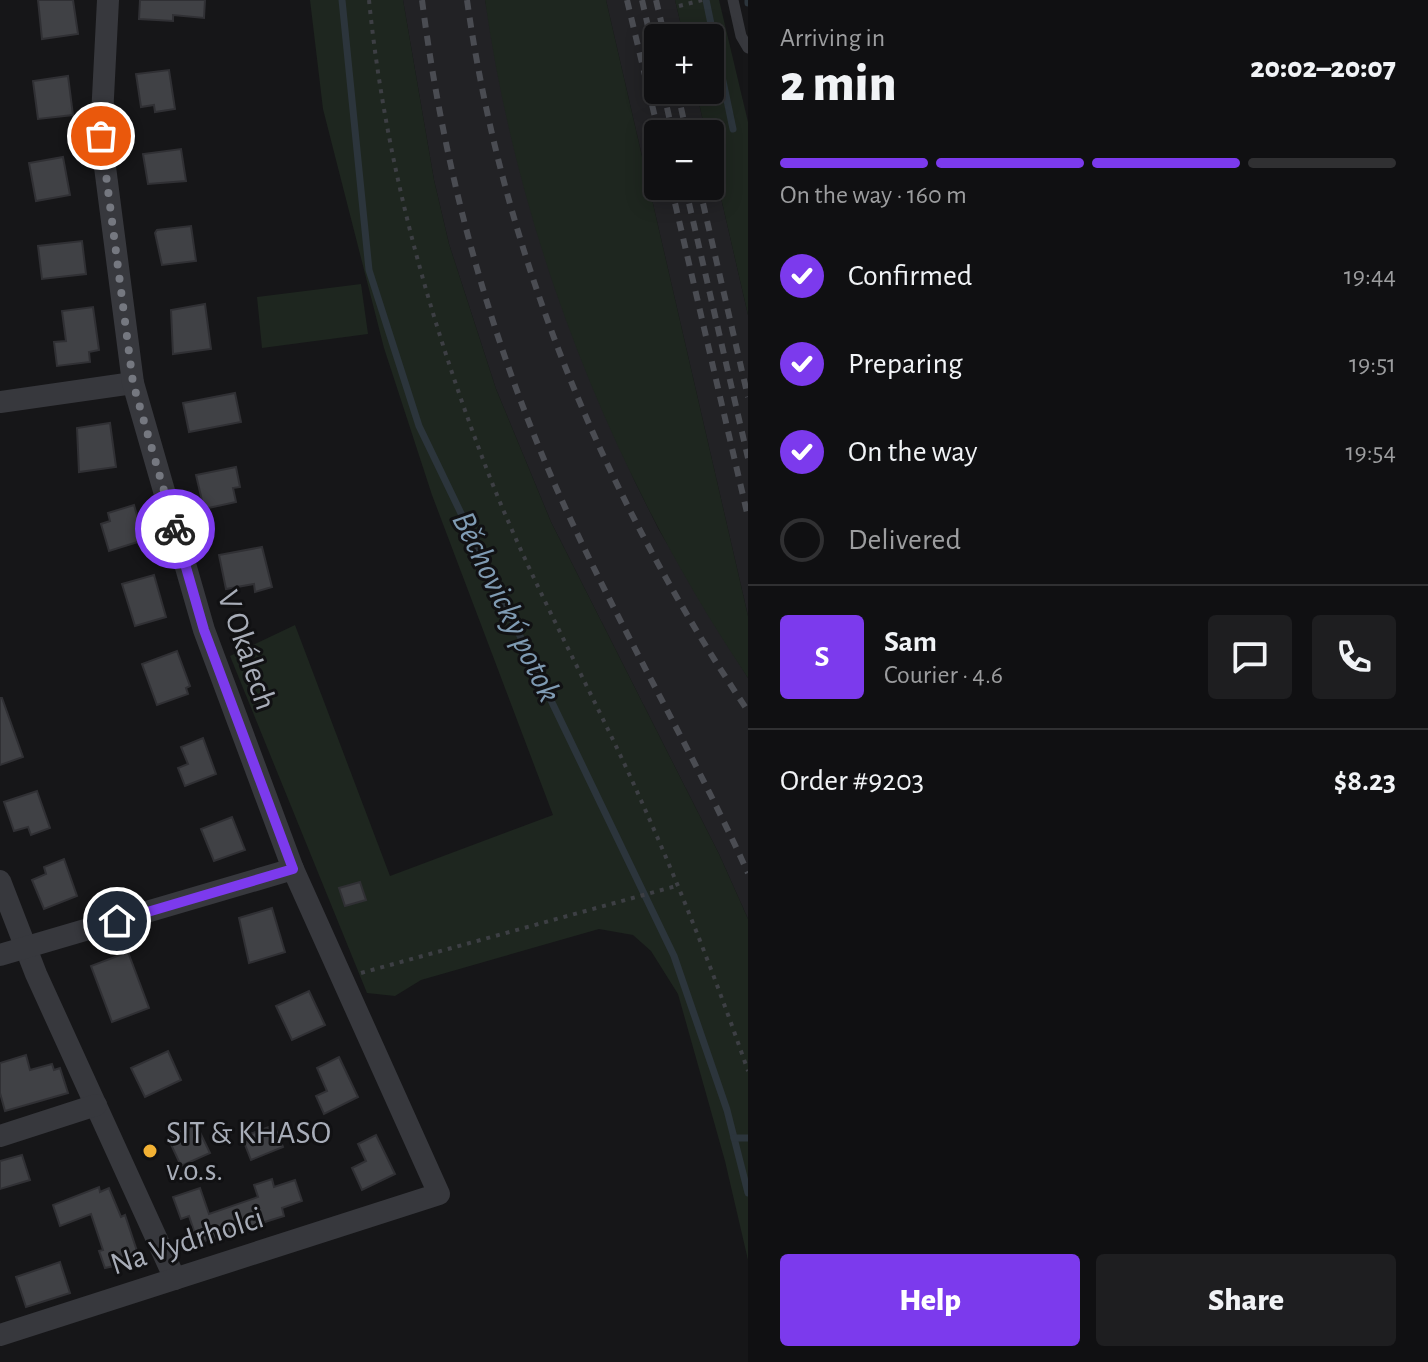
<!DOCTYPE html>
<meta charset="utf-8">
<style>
:root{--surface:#101012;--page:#1e1e20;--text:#f1f3f6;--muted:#9c9d9f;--line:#303032;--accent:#7c3aed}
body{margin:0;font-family:"Alegreya Sans",sans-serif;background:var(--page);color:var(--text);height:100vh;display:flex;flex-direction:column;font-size:30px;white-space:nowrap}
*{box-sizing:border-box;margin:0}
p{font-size:26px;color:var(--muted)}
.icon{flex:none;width:44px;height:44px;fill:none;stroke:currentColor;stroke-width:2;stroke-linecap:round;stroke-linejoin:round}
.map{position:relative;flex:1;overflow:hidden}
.details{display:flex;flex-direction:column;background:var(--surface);width:680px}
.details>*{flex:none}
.controls{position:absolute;left:644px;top:24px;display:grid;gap:16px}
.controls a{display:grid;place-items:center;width:80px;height:80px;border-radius:8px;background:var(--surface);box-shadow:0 4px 20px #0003,0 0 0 2px var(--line);font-size:40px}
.pin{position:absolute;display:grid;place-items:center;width:68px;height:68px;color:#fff;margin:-34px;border:4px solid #fff;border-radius:50%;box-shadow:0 2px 8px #0007}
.courier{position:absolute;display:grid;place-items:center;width:80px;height:80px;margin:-40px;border:6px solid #7c3aed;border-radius:50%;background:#fff;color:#222;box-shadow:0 2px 10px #0007}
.overview em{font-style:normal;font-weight:800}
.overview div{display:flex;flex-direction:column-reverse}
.overview{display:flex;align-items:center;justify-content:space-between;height:136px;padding:0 32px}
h1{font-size:52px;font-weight:800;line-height:60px}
.bar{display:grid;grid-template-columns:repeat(4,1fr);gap:12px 8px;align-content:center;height:96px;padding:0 32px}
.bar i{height:10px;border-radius:6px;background:var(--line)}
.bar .current{background:var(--accent)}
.bar p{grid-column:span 4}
.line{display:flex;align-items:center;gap:20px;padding:0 32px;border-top:2px solid var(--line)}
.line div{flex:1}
.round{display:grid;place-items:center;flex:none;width:84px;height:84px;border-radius:8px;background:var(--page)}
ol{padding:0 32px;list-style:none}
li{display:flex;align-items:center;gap:24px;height:88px}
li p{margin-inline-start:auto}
li .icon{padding:8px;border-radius:50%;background:var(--accent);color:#fff;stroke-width:4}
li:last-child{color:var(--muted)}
li i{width:44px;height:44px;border:4px solid var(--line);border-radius:50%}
.primary-button{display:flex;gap:16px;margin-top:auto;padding:16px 32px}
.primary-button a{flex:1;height:92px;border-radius:8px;background:var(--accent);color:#fff;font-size:32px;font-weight:800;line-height:92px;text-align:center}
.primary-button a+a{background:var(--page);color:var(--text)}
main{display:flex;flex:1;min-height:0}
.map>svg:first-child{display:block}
</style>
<main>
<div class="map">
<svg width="748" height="1362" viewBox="0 0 748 1362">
<rect width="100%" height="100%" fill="#161618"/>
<g fill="#222225">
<polygon points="403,0 485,0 515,148 535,224 579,353 635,482 659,530 748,678 748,919 719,854 551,522 496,389 449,244 434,180"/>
<polygon points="606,0 675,0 684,38 658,38 658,90 696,90 706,134 658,134 658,186 710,186 710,150 748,315 748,616"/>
</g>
<g fill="#1e261f">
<polygon points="310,0 403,0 434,180 449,244 496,389 551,522 719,854 748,919 748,1260 725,1161 678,994 651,951 633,935 599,929 421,980 395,996 367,993 230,656 295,625 390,876 553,815 432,495 384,348 323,109"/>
<path d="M485,0H606L748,616V678C613,477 519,240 485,0Z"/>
<polygon points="675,0 719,0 748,122 748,315 710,150 710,134 706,134 696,90 710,90 710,38 684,38"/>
<polygon points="361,284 368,334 262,348 257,297"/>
</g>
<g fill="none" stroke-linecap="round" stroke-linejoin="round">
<g stroke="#2c353c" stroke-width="7">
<polyline points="342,0 369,270 419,426 674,956 727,1110 748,1193"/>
<polyline points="706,0 733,129"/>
<polyline points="748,1 748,3"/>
<polyline points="734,1138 748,1138"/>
</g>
</g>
<g fill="#404145" stroke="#303034" stroke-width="2">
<polygon points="38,0 73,0 78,34 42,39"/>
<polygon points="140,0 205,0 204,18 173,15 173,21 139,19"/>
<polygon points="169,70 175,109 155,112 154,105 141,107 136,74"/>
<polygon points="68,76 73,115 38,119 33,81"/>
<polygon points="181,149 186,181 148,184 143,154"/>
<polygon points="63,157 70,195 36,201 29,163"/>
<polygon points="191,226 196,261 162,265 155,233 157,230"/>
<polygon points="82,241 86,274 42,279 38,246"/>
<polygon points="205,304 211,349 173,354 171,310"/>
<polygon points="93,307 99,350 89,352 90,362 57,366 54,342 66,341 62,311"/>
<polygon points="235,393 241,422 189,432 183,403"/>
<polygon points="110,423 116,467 79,472 77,428"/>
<polygon points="236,467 240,487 233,488 236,502 204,509 196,475"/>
<polygon points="134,505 144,540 109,551 101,524 110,521 108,513"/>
<polygon points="262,547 272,587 255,592 254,584 226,589 219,555"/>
<polygon points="154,575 166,617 135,626 122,584"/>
<polygon points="177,651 190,686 186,688 188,694 157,705 142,664"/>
<polygon points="0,698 2,698 23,757 0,765"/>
<polygon points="203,738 216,774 185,786 178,768 188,764 181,747"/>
<polygon points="37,791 50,828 31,835 28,827 14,831 4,802"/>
<polygon points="232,817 245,850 214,861 201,829"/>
<polygon points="64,859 77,896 44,909 32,880 46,874 44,867"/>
<polygon points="360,882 366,900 345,906 339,888"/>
<polygon points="272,908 285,952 249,963 239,918"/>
<polygon points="128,952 149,1008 112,1022 91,966"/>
<polygon points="309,991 325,1025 292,1040 276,1006"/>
<polygon points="168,1051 181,1080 145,1097 131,1068"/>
<polygon points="26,1055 30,1070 52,1064 54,1070 60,1068 68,1093 5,1111 0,1093 0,1063"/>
<polygon points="339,1057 358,1097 324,1114 316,1096 327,1091 317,1068"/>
<polygon points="196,1124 210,1153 181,1166 168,1138"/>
<polygon points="274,1125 283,1147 251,1160 242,1137"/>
<polygon points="376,1135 395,1174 362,1190 352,1168 366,1161 358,1144"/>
<polygon points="22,1155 30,1180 0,1189 0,1161"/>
<polygon points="272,1179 274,1187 295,1180 302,1201 282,1208 284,1216 198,1243 189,1216 181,1219 173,1197 200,1188 209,1214 258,1197 254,1185"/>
<polygon points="99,1187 100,1192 109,1188 121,1217 125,1215 140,1260 105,1268 99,1251 103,1250 91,1214 60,1226 53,1205"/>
<polygon points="60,1262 70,1293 26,1307 16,1277"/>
</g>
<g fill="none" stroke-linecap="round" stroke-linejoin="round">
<g stroke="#3d3f44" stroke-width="4" stroke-dasharray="4 6" stroke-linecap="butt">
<path d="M369,0C385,160 427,312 484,462C523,565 577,663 624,763C671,864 712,967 748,1071"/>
<polyline points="679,6 702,0"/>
<polyline points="361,973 676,886"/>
</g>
<polyline stroke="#37383d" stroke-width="11" points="733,0 741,36 748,48"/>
<g stroke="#37383d" stroke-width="22">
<polyline points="0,402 133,383"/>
<polyline points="0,881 36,974 175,1279"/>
<polyline points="0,955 293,869"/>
<polyline points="0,1136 96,1105"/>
<polyline points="0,1335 439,1194 293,869 204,630 133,383 101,136 108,0"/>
</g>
<g stroke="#4a4c52" stroke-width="6" stroke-dasharray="10 8" stroke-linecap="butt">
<path d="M422,0C445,179 493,352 569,516C625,637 693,752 748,873"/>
<path d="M467,0C503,255 604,498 748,711"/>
<polyline points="627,0 659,134"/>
<polyline points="642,0 658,70"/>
<polyline points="656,0 665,38"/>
<polyline points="663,90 673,134"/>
<polyline points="677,90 687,134"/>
<polyline points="671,186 748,517"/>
<polyline points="685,186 748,458"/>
<polyline points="699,186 748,397"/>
</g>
</g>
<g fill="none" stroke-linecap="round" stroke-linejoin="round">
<polyline stroke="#757880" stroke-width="8" stroke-dasharray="0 14.4" points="101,136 133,383 175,529"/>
<polyline stroke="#7c3aed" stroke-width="10" points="117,921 293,869 204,630 175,529"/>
</g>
<circle fill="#f2b134" stroke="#111113" stroke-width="3" cx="150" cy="1151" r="8"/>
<g text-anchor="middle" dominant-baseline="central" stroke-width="6" stroke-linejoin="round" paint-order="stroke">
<g font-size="32" fill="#a8adb8" stroke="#111113">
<text transform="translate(247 650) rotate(71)">V Okálech</text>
<text transform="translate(187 1241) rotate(-18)">Na Vydrholci</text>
</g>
<g font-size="32" fill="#a8adb8" stroke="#111113" text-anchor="start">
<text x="166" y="1133">SIT &amp; KHASO<tspan x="166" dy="37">v.o.s.</tspan></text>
</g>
<g font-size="34" font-style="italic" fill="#7f9bb3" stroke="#111113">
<text transform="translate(506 607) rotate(64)">Běchovický potok</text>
</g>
</g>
</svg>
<div class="controls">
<a>+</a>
<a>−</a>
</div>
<div class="pin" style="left:101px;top:136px;background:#ea580c"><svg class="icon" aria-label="bag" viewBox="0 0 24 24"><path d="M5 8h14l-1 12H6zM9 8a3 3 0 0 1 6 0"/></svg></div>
<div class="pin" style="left:117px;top:921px;background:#1f2937"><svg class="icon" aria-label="home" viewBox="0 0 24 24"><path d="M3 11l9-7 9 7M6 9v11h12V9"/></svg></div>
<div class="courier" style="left:175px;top:529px"><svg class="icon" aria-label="bike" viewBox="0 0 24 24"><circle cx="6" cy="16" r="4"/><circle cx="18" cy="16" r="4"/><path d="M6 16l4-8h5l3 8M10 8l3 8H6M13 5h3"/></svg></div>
</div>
<section class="details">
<div class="overview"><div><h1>2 min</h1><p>Arriving in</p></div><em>20:02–20:07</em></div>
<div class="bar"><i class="current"></i><i class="current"></i><i class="current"></i><i></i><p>On the way · 160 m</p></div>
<ol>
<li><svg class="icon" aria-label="check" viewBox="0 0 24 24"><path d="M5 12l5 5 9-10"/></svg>Confirmed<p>19:44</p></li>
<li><svg class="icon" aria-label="check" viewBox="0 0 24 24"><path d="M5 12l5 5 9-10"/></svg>Preparing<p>19:51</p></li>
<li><svg class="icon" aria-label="check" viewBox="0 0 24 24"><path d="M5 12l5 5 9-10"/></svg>On the way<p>19:54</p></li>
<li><i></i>Delivered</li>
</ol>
<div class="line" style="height:144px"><b class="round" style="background:var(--accent);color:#fff">S</b><div><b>Sam</b><p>Courier · 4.6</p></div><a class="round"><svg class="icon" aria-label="chat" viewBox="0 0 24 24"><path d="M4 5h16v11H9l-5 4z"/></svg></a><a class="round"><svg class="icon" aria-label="phone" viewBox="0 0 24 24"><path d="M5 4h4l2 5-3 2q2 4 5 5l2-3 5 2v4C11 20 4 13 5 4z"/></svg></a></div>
<div class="line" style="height:104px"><div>Order #9203</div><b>$8.23</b></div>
<div class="primary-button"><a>Help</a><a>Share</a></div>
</section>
</main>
